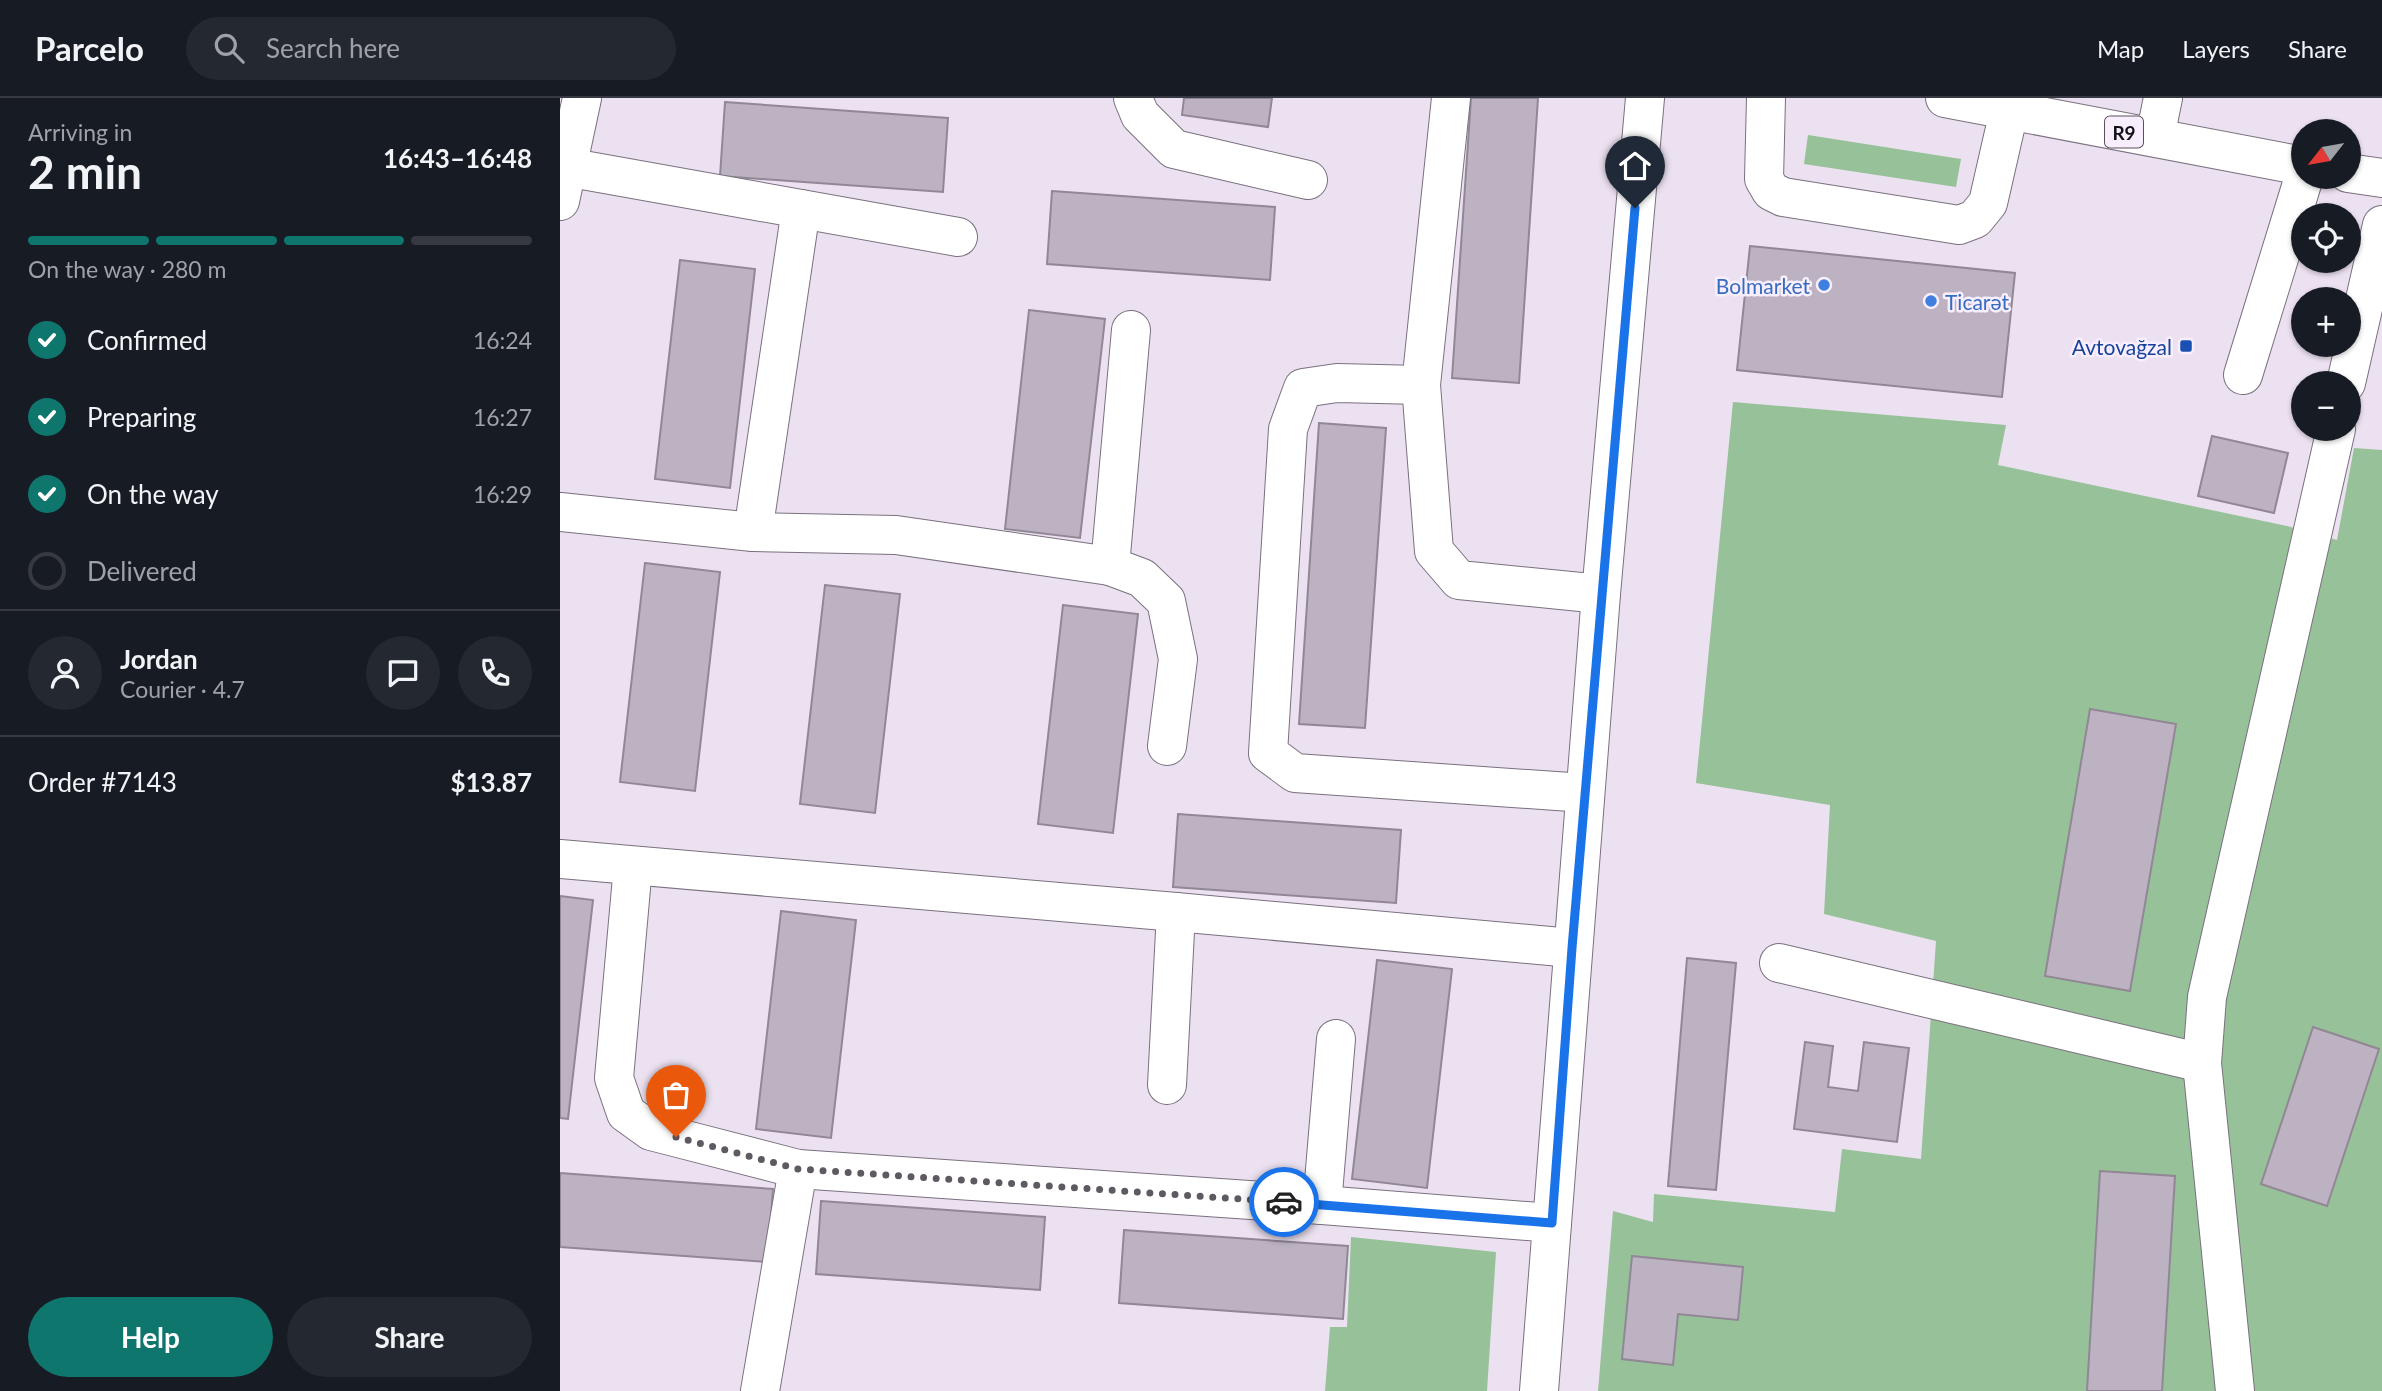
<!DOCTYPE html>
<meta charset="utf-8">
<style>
:root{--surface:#171b24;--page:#242831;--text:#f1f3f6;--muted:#9ea1a6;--line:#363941;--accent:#0f766e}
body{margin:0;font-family:Lato,sans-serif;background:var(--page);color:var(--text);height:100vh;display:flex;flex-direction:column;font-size:26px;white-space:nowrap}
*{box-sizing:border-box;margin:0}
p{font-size:23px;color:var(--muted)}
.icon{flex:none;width:38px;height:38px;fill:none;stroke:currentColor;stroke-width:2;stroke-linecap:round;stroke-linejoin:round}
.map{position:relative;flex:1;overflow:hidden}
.details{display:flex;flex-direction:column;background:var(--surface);width:560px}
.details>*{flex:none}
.needle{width:46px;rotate:239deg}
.controls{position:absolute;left:1731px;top:21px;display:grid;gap:14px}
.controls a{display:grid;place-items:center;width:70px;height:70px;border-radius:50%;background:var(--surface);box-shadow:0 2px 5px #0004;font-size:35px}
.pin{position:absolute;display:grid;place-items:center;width:60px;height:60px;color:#fff;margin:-72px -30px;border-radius:50% 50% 50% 0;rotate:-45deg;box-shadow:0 0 7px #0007}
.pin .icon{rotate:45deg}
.courier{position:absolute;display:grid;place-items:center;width:70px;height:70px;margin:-35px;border:5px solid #1a73e8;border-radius:50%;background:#fff;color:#222;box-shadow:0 2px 9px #0007}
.overview em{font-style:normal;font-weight:700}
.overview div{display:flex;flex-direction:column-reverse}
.overview{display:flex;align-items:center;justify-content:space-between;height:119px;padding:0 28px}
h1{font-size:46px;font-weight:700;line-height:52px}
.bar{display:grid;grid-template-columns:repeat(4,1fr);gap:10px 7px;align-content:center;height:84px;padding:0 28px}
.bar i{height:9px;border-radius:5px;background:var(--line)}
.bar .selected{background:var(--accent)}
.bar p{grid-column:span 4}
.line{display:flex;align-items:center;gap:18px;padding:0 28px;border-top:2px solid var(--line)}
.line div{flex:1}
.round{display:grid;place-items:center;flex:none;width:74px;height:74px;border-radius:37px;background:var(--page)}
ol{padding:0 28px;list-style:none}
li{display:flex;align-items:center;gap:21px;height:77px}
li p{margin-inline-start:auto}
li .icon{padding:7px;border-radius:50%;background:var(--accent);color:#fff;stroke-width:4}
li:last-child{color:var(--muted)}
li i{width:38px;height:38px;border:4px solid var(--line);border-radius:50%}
.button{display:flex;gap:14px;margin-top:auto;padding:14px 28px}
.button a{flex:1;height:80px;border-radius:42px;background:var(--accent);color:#fff;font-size:28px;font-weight:700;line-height:80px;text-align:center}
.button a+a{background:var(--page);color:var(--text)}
header{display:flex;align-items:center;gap:42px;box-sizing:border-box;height:98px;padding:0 35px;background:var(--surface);border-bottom:2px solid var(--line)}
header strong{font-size:33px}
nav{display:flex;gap:38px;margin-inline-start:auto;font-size:24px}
.search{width:490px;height:63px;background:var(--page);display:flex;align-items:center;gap:18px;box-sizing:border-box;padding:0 24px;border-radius:38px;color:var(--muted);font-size:26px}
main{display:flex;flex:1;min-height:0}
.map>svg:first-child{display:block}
</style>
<header>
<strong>Parcelo</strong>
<div class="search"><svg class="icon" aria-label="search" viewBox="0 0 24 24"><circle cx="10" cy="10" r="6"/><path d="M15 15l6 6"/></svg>Search here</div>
<nav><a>Map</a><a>Layers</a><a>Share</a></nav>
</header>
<main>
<section class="details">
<div class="overview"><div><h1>2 min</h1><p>Arriving in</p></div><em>16:43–16:48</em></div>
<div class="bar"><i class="selected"></i><i class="selected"></i><i class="selected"></i><i></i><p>On the way · 280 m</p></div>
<ol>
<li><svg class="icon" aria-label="check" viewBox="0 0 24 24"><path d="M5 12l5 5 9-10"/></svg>Confirmed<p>16:24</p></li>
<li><svg class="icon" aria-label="check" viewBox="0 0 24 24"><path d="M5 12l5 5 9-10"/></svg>Preparing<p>16:27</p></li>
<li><svg class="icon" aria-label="check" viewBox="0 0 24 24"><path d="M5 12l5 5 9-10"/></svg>On the way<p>16:29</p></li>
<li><i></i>Delivered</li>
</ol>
<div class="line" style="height:126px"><a class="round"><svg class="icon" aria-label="person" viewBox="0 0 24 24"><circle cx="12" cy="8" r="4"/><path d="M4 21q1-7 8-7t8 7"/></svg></a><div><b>Jordan</b><p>Courier · 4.7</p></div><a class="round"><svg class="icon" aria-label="chat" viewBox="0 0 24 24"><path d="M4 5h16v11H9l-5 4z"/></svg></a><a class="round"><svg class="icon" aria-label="phone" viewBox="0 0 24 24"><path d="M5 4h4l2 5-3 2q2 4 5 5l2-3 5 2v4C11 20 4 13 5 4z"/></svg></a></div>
<div class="line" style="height:91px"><div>Order #7143</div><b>$13.87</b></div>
<div class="button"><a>Help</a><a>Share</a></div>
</section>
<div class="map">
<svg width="1822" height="1293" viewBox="0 0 1822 1293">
<rect width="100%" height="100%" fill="#ece1f0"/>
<g fill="#97c198">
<polygon points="1248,37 1401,61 1396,89 1244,66"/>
<polygon points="1173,304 1446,327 1438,367 1727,428 1777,442 1794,350 1822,352 1822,1293 1038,1293 1053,1113 1093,1124 1094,1096 1275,1114 1282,1051 1361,1061 1376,843 1264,816 1270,707 1136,685"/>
<polygon points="791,1139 936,1154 927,1293 765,1293 770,1229 787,1229"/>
</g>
<g fill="#bdb2c1" stroke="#918795" stroke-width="2">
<polygon points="624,0 712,0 708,29 622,17"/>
<polygon points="911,0 978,0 959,285 892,280"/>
<polygon points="165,4 388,20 383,94 160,78"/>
<polygon points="492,93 715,109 710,182 487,166"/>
<polygon points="1190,148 1455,175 1442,299 1177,272"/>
<polygon points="120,162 195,171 170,390 95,381"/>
<polygon points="469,212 545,221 520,440 445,431"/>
<polygon points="759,325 826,330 805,630 739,626"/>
<polygon points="1652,338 1728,355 1714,415 1638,398"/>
<polygon points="85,465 160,474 135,693 60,684"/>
<polygon points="265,487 340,496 315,715 240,706"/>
<polygon points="503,507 578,516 553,735 478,726"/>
<polygon points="1530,611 1616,626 1570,893 1485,878"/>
<polygon points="618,716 841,732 836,805 613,789"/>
<polygon points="0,798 33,802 8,1021 0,1020"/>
<polygon points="221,813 296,822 271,1040 196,1031"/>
<polygon points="1127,860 1176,865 1156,1092 1108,1088"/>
<polygon points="817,862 892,871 867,1090 792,1081"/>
<polygon points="1753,929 1819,951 1767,1108 1701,1086"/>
<polygon points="1245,944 1273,948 1268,989 1298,993 1304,944 1349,950 1337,1044 1234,1031"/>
<polygon points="1540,1073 1615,1078 1602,1293 1527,1293"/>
<polygon points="0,1075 213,1091 208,1164 0,1149"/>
<polygon points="261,1103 485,1119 480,1192 256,1176"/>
<polygon points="564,1132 788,1148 783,1221 559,1205"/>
<polygon points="1072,1158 1183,1169 1178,1222 1118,1216 1113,1267 1062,1261"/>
</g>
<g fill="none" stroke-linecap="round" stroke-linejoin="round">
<defs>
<g id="minor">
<polyline points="573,0 580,17 614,51 748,82"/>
<polyline points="891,0 861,287 874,453 899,482 1041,496"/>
<polyline points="1206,0 1204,81 1211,93 1223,99 1399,127 1415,121 1428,105 1449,13"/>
<polyline points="1595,39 1603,0"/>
<polyline points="6,69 398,139"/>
<polyline points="1683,277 1744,79"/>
<polyline points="1786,285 1822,127"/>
<polyline points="861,287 777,285 743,290 728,331 708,655 735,675 1025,695"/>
<polyline points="0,414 193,434 336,437 550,468 582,480 606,503 618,561 607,648"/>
<polyline points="193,434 241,111"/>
<polyline points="550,468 571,232"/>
<polyline points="0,761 616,814 1012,850"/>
<polyline points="73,768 54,980 66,1015 91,1033 238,1071 762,1107 992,1125"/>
<polyline points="1219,865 1642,965"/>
<polyline points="607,987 616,814"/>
<polyline points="762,1107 776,941"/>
<polyline points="200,1293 238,1071"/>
<polyline points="1675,1293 1642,965 1647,899 1776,331"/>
</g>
<g id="major">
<polyline points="1385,0 1743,68"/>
<polyline points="1788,75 1822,80"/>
<polyline points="0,103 22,0"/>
</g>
<polyline id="highway" points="979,1293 1041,496 1085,0"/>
</defs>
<use href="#minor" stroke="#7a707e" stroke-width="40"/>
<use href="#major" stroke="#7a707e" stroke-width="40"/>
<use href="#highway" stroke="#7a707e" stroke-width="40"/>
<use href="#minor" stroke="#fff" stroke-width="38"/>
<use href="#major" stroke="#fff" stroke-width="38"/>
<use href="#highway" stroke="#fff" stroke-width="38"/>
</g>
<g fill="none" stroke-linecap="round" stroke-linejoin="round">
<polyline stroke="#5f5962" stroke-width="7" stroke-dasharray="0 12.6" points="116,1039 238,1071 724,1104"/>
<polyline stroke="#1a73e8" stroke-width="9" points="724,1104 992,1125 1012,850 1075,110"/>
</g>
<g fill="#3f7fe0" stroke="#f9eefe" stroke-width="2.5">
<circle cx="1264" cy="187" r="7"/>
<circle cx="1371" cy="203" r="7"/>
</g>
<rect fill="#1a4fb4" stroke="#f9eefe" stroke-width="2.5" x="1619" y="241" width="14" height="14" rx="3.5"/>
<g text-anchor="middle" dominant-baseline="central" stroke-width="5" stroke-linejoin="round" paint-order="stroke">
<rect fill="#f9eefe" stroke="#58535b" stroke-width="2" x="1545" y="18.5" width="38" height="31" rx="5"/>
<g font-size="19" font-weight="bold" fill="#131015">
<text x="1564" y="34">R9</text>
</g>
<g font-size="21" fill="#366cbe" stroke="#f9eefe" text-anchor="end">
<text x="1250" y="187">Bolmarket</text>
<text x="1385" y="203" text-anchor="start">Ticarət</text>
</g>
<g font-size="21" fill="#164399" stroke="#f9eefe" text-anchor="end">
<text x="1612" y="248">Avtovağzal</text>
</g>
</g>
</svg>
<div class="controls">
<a><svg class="needle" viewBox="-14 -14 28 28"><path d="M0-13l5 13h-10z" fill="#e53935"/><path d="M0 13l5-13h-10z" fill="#9ea1a6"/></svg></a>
<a><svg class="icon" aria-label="locate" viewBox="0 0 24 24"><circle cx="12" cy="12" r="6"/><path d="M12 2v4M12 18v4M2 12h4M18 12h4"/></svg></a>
<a>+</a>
<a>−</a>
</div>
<div class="pin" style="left:116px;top:1039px;background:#ea580c"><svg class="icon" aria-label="bag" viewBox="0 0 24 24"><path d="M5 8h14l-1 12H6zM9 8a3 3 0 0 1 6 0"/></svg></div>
<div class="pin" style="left:1075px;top:110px;background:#1f2937"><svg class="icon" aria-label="home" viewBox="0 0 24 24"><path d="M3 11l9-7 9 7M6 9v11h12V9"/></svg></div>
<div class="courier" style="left:724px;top:1104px"><svg class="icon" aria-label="car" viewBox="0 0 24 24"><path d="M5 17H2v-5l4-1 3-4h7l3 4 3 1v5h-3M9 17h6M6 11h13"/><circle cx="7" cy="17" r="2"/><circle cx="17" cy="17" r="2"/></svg></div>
</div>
</main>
